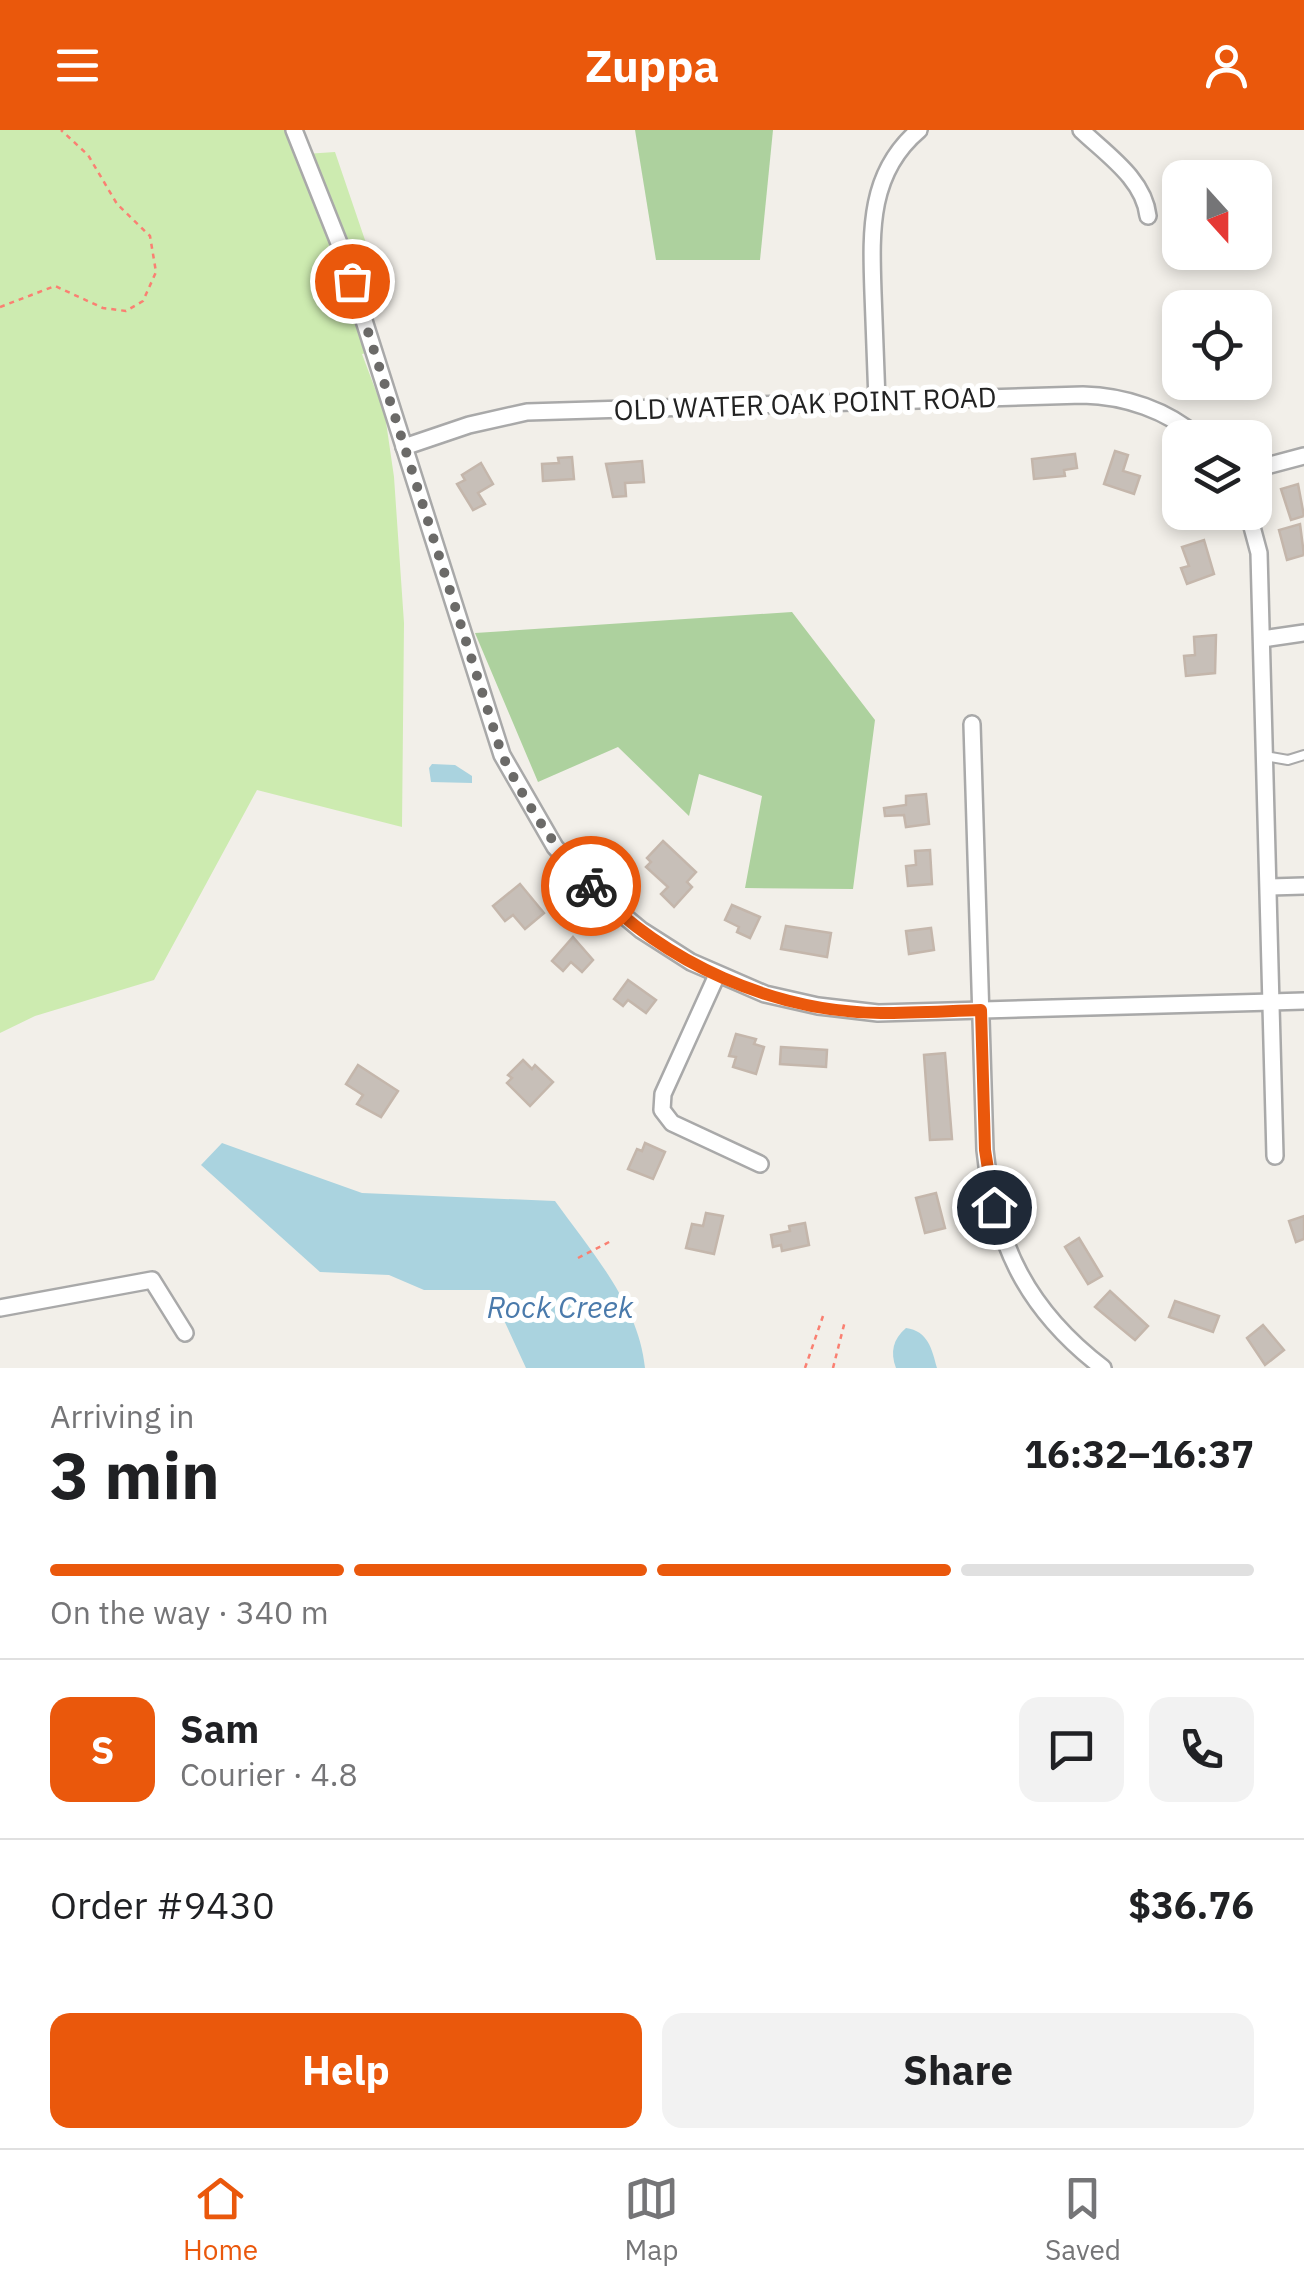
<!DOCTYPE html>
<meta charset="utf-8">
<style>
:root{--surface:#fff;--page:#f2f2f2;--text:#202124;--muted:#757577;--line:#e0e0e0;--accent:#ea580c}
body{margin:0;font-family:"IBM Plex Sans",sans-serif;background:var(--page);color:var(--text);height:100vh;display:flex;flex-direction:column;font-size:38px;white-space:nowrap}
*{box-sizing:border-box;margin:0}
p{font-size:32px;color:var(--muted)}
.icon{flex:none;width:55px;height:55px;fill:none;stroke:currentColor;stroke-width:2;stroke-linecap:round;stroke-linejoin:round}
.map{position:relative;height:1238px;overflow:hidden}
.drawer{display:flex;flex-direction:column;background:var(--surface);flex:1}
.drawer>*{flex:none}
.needle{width:65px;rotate:159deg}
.fabs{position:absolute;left:1162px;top:30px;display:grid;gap:20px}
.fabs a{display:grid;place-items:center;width:110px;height:110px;border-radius:20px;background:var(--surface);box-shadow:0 5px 15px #0003;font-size:50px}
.pin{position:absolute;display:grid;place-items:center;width:85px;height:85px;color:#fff;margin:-42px;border:5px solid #fff;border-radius:50%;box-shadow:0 2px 10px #0007}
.courier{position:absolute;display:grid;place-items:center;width:100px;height:100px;margin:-50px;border:8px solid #ea580c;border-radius:50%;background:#fff;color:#222;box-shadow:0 2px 12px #0007}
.summary em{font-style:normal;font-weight:800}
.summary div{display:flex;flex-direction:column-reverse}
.summary{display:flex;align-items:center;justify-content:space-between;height:170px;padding:0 50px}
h1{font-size:65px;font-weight:800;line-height:75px}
.bar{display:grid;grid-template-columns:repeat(4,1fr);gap:15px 10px;align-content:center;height:120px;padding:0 50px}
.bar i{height:12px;border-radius:8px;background:var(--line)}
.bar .active{background:var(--accent)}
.bar p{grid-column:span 4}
.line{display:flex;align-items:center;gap:25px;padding:0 50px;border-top:2px solid var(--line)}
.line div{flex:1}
.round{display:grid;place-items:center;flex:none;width:105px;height:105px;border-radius:20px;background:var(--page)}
.cta{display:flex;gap:20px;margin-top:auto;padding:20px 50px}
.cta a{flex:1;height:115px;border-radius:20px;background:var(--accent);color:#fff;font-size:40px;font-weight:800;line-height:115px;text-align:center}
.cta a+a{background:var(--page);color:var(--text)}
header{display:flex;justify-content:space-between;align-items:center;height:130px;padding:0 50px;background:var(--accent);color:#fff;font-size:45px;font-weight:800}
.tab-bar{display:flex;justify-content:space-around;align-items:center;height:140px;border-top:2px solid var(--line);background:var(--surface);font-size:28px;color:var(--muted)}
.tab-bar a{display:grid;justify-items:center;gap:5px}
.tab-bar .active{color:var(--accent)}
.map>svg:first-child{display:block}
</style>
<header><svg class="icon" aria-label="menu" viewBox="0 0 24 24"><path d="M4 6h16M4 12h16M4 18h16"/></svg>Zuppa<svg class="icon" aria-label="person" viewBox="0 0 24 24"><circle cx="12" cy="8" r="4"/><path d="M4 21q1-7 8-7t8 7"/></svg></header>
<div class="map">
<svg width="1304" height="1238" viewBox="0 0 1304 1238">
<rect width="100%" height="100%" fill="#f2efe9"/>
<polygon fill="#cdebb0" points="0,0 296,0 305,24 335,22 381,157 358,166 373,222 362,224 385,285 394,347 404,493 402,697 257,660 154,850 35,886 0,903"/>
<g fill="#add19e">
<polygon points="635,0 773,0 760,130 656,130"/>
<polygon points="792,482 875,590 853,759 745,758 762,666 699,644 689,686 618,617 538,652 475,503"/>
</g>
<g fill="#aad3df">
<polygon points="432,634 455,635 472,646 472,653 431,652 429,638"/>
<path d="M222,1013L362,1063L555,1071C591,1121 639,1175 645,1238H526L490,1160H424L389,1145L320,1142L201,1035Z"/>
<path d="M906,1198C928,1201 932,1219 937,1238H896C890,1222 893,1209 906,1198Z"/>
</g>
<g fill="#c7bfb8" stroke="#c4b6ab" stroke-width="2.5">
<polygon points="1115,321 1128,325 1123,341 1140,346 1134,364 1104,354"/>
<polygon points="1075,324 1077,338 1064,340 1065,346 1034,349 1032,329"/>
<polygon points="572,327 574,349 543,351 542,334 559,333 558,328"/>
<polygon points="642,331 644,352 625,353 626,366 613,367 606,334"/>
<polygon points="481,333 493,354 478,363 485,374 473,380 457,354 465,350 462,345"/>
<polygon points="1298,354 1304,386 1291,390 1281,359"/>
<polygon points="1300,394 1304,425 1287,430 1279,400"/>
<polygon points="1204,410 1214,444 1187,454 1181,438 1189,436 1182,417"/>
<polygon points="1216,505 1215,543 1186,546 1184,526 1195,525 1194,507"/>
<polygon points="926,664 929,694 906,697 904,685 885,686 884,678 906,675 906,666"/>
<polygon points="663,711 696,742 687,752 692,757 674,777 661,764 668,757 646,737 651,732 647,728"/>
<polygon points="930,720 932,754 908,756 906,736 916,735 915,721"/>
<polygon points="520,754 544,783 525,799 513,785 505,791 493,776"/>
<polygon points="732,775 760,787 750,808 737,802 739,797 725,790"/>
<polygon points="786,796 831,803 827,827 781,819"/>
<polygon points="931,798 934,820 909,824 906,801"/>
<polygon points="573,807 593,830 582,842 571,832 563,841 552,831"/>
<polygon points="628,850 656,870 646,883 628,870 623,876 614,869"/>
<polygon points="736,904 756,909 754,914 764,917 756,944 733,937 736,927 729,926"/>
<polygon points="781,917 827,920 826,937 780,934"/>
<polygon points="945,923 952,1009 930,1010 924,925"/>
<polygon points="523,930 532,939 535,935 553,952 530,976 507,953 512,948 508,945"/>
<polygon points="358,935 398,961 381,987 357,974 363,965 346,954"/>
<polygon points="645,1013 665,1022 653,1049 628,1039 637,1019 642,1021"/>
<polygon points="936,1063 945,1098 925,1103 916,1068"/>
<polygon points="706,1083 723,1086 714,1124 686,1118 692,1094 703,1096"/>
<polygon points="1304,1086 1304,1109 1296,1112 1289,1091"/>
<polygon points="805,1093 809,1115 782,1121 781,1115 773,1117 771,1105 790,1101 789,1096"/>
<polygon points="1079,1108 1102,1146 1088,1154 1065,1117"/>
<polygon points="1110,1161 1148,1196 1135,1210 1095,1177"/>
<polygon points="1175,1171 1219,1186 1213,1202 1169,1187"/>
<polygon points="1263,1195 1284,1220 1265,1235 1247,1208"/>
</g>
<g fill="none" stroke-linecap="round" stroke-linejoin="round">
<defs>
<polyline id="lane" points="1265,626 1288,630 1304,625"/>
<g id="street">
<polyline points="294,0 341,118 502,625 555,717 600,766 641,800 691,832 765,864 818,876 878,883 1304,871"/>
<path d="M1081,0C1106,24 1144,49 1148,86"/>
<path d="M877,271C876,235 874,199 873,163C871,102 868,43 919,0"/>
<path d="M404,317L469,295L527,282L1083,265C1125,266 1167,280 1199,308"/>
<polyline points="1255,339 1304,326"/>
<polyline points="1248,382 1259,423 1275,1026"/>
<polyline points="1262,509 1304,503"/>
<path d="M972,594L985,1020C995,1114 1027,1180 1103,1238"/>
<polyline points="1269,757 1304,756"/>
<polyline points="717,845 663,964 662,980 672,993 760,1034"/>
<polyline points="0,1178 152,1150 185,1203"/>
</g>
</defs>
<use href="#lane" stroke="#a9a9a9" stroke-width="12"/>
<use href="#street" stroke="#a9a9a9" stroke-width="20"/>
<g stroke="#fa8072" stroke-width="2.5" stroke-dasharray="5 5" stroke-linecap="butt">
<polyline points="0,177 55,156 103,178 126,181 143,171 156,142 150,106 117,74 88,25 61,0"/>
<polyline points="578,1128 613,1110"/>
<polyline points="805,1238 823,1186"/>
<polyline points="833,1238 845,1191"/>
</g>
<use href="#lane" stroke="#fff" stroke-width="8"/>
<use href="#street" stroke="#fff" stroke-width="15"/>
</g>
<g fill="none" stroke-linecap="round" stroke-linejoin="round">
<path stroke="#6b6a68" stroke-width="10" stroke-dasharray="0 18" d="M352,151L502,625C526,673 553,717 591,756"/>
<path stroke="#ea580c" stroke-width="12" d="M591,756C665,833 773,882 881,883C914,883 948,881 981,880L985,1020L994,1077"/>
</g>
<g text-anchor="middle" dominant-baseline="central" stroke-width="10" stroke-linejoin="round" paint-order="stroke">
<g font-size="28" fill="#222" stroke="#fff">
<text transform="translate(805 273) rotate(-2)">OLD WATER OAK POINT ROAD</text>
</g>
<g font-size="30" font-style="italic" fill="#4a7aab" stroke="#fff">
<text x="560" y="1176">Rock Creek</text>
</g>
</g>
</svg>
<div class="fabs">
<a><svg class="needle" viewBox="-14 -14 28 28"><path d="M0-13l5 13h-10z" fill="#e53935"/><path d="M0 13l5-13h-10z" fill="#757577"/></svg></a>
<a><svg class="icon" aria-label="locate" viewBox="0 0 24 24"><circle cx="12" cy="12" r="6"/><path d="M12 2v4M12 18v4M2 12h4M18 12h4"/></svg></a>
<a><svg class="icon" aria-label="layers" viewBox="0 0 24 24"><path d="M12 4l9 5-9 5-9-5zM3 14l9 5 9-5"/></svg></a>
</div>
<div class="pin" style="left:352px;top:151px;background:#ea580c"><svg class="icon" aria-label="bag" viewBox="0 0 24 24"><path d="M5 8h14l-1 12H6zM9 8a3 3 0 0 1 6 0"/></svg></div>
<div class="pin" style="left:994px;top:1077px;background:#1f2937"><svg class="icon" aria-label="home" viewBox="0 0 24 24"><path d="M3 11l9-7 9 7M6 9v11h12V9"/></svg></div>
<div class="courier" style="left:591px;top:756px"><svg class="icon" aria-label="bike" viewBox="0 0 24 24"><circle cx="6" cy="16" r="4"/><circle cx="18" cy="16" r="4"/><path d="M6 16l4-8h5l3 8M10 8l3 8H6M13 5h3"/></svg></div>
</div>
<section class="drawer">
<div class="summary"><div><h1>3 min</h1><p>Arriving in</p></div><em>16:32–16:37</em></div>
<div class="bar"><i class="active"></i><i class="active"></i><i class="active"></i><i></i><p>On the way · 340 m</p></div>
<div class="line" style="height:180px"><b class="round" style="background:var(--accent);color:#fff">S</b><div><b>Sam</b><p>Courier · 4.8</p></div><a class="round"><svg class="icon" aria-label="chat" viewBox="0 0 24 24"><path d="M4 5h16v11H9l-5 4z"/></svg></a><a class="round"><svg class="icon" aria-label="phone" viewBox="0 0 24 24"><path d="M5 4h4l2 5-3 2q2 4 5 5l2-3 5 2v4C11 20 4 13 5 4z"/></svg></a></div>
<div class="line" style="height:130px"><div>Order #9430</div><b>$36.76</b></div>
<div class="cta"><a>Help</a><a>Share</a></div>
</section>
<nav class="tab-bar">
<a class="active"><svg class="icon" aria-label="home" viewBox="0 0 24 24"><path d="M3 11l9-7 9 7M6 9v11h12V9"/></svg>Home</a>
<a><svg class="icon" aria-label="map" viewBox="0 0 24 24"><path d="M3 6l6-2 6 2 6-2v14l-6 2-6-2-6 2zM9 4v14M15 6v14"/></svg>Map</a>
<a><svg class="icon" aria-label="saved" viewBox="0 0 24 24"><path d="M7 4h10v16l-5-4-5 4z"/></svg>Saved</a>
</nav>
